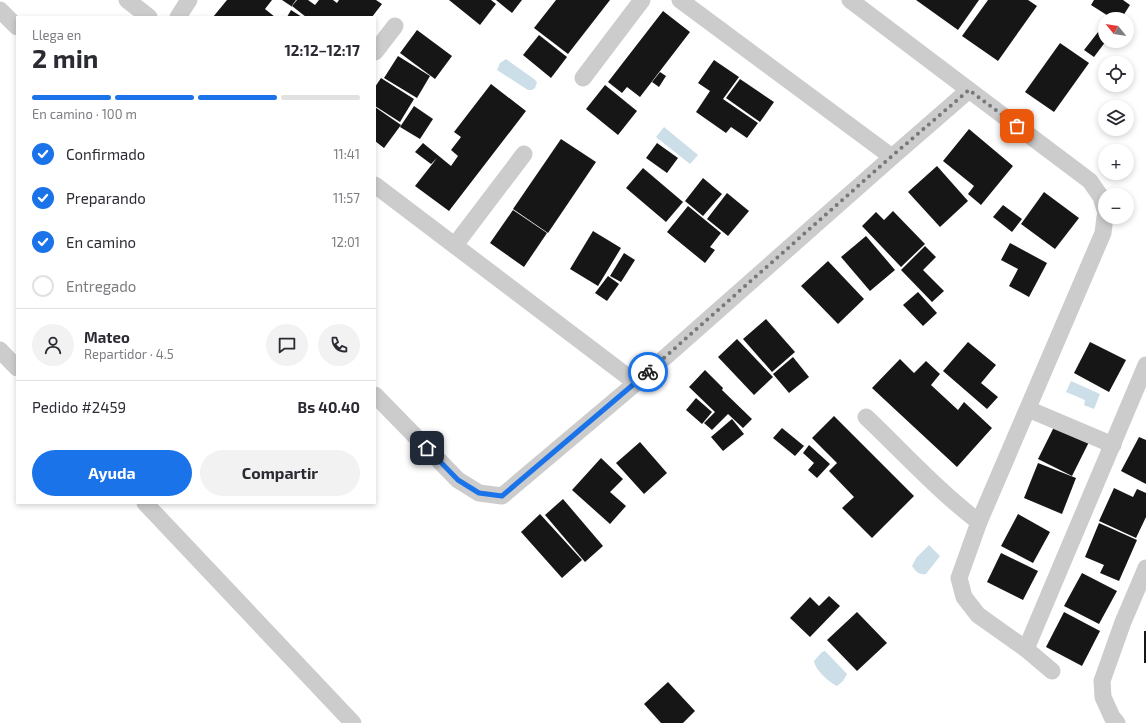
<!DOCTYPE html>
<html lang="es">
<meta charset="utf-8">
<style>
:root{--surface:#fff;--page:#f2f2f3;--text:#2b2b33;--muted:#7c7c81;--line:#e1e1e2;--accent:#1a73e8}
body{margin:0;font-family:"Exo 2",sans-serif;background:var(--page);color:var(--text);height:100vh;display:flex;flex-direction:column;font-size:15px;white-space:nowrap}
*{box-sizing:border-box;margin:0}
p{font-size:13px;color:var(--muted)}
.icon{flex:none;width:22px;height:22px;fill:none;stroke:currentColor;stroke-width:2;stroke-linecap:round;stroke-linejoin:round}
.map{position:relative;flex:1;overflow:hidden}
.details{position:absolute;left:16px;top:16px;width:360px;height:488px;display:flex;flex-direction:column;background:var(--surface);border-radius:0px;box-shadow:0 2px 6px #0003}
.details>*{flex:none}
.needle{width:26px;rotate:300deg}
.fabs{position:absolute;left:1098px;top:12px;display:grid;gap:8px}
.fabs a{display:grid;place-items:center;width:36px;height:36px;border-radius:50%;background:var(--surface);box-shadow:0 2px 6px #0003;font-size:20px}
.pin{position:absolute;display:grid;place-items:center;width:34px;height:34px;color:#fff;margin:-17px;border-radius:8px;box-shadow:0 2px 6px #0006}
.courier{position:absolute;display:grid;place-items:center;width:40px;height:40px;margin:-20px;border:3px solid #1a73e8;border-radius:50%;background:#fff;color:#222;box-shadow:0 1px 5px #0007}
.summary em{font-style:normal;font-weight:700}
.summary div{display:flex;flex-direction:column-reverse}
.summary{display:flex;align-items:center;justify-content:space-between;height:68px;padding:0 16px}
h1{font-size:26px;font-weight:700;line-height:30px}
.bar{display:grid;grid-template-columns:repeat(4,1fr);gap:6px 4px;align-content:center;height:48px;padding:0 16px}
.bar i{height:5px;border-radius:3px;background:var(--line)}
.bar .current{background:var(--accent)}
.bar p{grid-column:span 4}
.line{display:flex;align-items:center;gap:10px;padding:0 16px;border-top:1px solid var(--line)}
.line div{flex:1}
.round{display:grid;place-items:center;flex:none;width:42px;height:42px;border-radius:21px;background:var(--page)}
ol{padding:0 16px;list-style:none}
li{display:flex;align-items:center;gap:12px;height:44px}
li p{margin-inline-start:auto}
li .icon{padding:4px;border-radius:50%;background:var(--accent);color:#fff;stroke-width:4}
li:last-child{color:var(--muted)}
li i{width:22px;height:22px;border:2px solid var(--line);border-radius:50%}
.button{display:flex;gap:8px;margin-top:auto;padding:8px 16px}
.button a{flex:1;height:46px;border-radius:24px;background:var(--accent);color:#fff;font-size:16px;font-weight:700;line-height:46px;text-align:center}
.button a+a{background:var(--page);color:var(--text)}
.map>svg:first-child{display:block}
</style>
<div class="map">
<svg width="1146" height="723" viewBox="0 0 1146 723">
<rect width="100%" height="100%" fill="#fff"/>
<g fill="#ccdee8">
<polygon points="506,59 534,79 537,82 535,88 532,90 528,90 497,70 500,63"/>
<polygon points="664,127 698,155 690,164 656,137"/>
<polygon points="1071,381 1100,394 1094,409 1084,405 1085,400 1066,392"/>
<path d="M929,545L940,556L926,574C919,575 916,572 912,566L916,558Z"/>
<path d="M825,651L847,674L843,681L837,686C830,683 815,670 814,661L822,652Z"/>
</g>
<g fill="#161616">
<polygon points="227,0 272,0 265,9 275,17 213,17"/>
<polygon points="282,0 296,0 291,7 291,6"/>
<polygon points="297,0 308,0 315,5 319,0 333,0 337,3 339,0 376,0 382,4 372,17 306,17 292,6"/>
<polygon points="449,0 491,0 496,4 480,25"/>
<polygon points="496,0 522,0 512,13"/>
<polygon points="556,0 610,0 568,54 534,28"/>
<polygon points="916,0 979,0 958,30"/>
<polygon points="988,0 1028,0 1037,6 998,61 962,36"/>
<polygon points="1094,0 1123,0 1130,5 1121,19 1113,19 1091,5"/>
<polygon points="291,10 302,17 287,17"/>
<polygon points="663,11 690,32 640,97 627,87 622,93 608,82"/>
<polygon points="1102,27 1105,30 1105,41 1106,41 1094,57 1084,50"/>
<polygon points="417,30 452,56 435,79 400,53"/>
<polygon points="539,35 567,57 551,78 523,55"/>
<polygon points="1060,43 1089,63 1054,112 1025,92"/>
<polygon points="398,56 430,76 417,98 384,78"/>
<polygon points="714,60 739,77 723,99 758,123 747,138 731,127 726,133 696,112 710,91 698,83"/>
<polygon points="660,72 666,76 659,87 652,82"/>
<polygon points="381,78 414,99 400,122 375,106 375,87"/>
<polygon points="740,79 774,102 760,122 726,98"/>
<polygon points="491,84 526,111 449,211 415,186 437,158 431,164 415,152 423,143 451,166 458,156 451,150 461,137 454,132"/>
<polygon points="605,85 637,111 618,135 586,109"/>
<polygon points="414,106 433,119 420,139 400,127"/>
<polygon points="375,107 401,125 384,148 375,141"/>
<polygon points="969,129 1013,166 981,205 968,194 974,186 943,161"/>
<polygon points="561,139 596,162 548,233 513,209"/>
<polygon points="657,143 678,158 667,173 646,158"/>
<polygon points="937,166 968,201 940,227 908,192"/>
<polygon points="643,168 683,202 666,222 626,188"/>
<polygon points="703,178 722,194 703,216 685,201"/>
<polygon points="1044,192 1079,218 1055,249 1021,224"/>
<polygon points="727,193 749,211 728,236 707,219"/>
<polygon points="1003,205 1022,219 1012,232 993,217"/>
<polygon points="688,206 721,233 710,247 715,250 705,263 667,232"/>
<polygon points="513,210 547,233 524,267 490,243"/>
<polygon points="893,211 925,244 901,267 862,226 876,212 884,220"/>
<polygon points="593,231 621,248 598,286 570,269"/>
<polygon points="866,236 895,270 870,291 841,257"/>
<polygon points="1010,243 1047,263 1029,297 1009,286 1018,269 1001,260"/>
<polygon points="925,246 936,257 923,270 944,291 932,302 901,270"/>
<polygon points="624,253 635,260 621,282 610,276"/>
<polygon points="828,261 864,299 838,324 801,286"/>
<polygon points="608,276 619,284 607,301 595,293"/>
<polygon points="918,292 937,313 923,326 903,305"/>
<polygon points="766,319 795,352 772,372 743,339"/>
<polygon points="737,339 773,377 754,395 718,357"/>
<polygon points="968,342 996,365 981,383 998,397 987,409 943,371"/>
<polygon points="1090,342 1126,360 1109,392 1074,373"/>
<polygon points="793,357 809,377 789,393 773,374"/>
<polygon points="900,359 914,373 926,361 940,374 931,385 958,410 964,402 992,428 957,467 872,388"/>
<polygon points="705,370 723,388 722,390 752,419 743,428 728,414 712,430 704,423 715,412 689,387"/>
<polygon points="696,398 712,412 702,424 686,410"/>
<polygon points="834,416 914,496 872,538 842,508 854,497 829,471 837,463 812,438"/>
<polygon points="732,419 744,434 723,451 711,437"/>
<polygon points="1055,425 1089,442 1072,476 1038,459"/>
<polygon points="782,428 804,446 795,456 773,438"/>
<polygon points="1139,437 1146,440 1146,484 1121,471"/>
<polygon points="640,442 667,473 644,494 616,463"/>
<polygon points="809,445 830,464 817,478 808,470 814,463 803,453"/>
<polygon points="601,458 623,479 610,492 626,506 610,524 572,490"/>
<polygon points="1038,463 1076,478 1062,514 1024,498"/>
<polygon points="1114,488 1133,497 1137,489 1146,493 1146,517 1136,538 1099,521"/>
<polygon points="563,499 603,546 585,562 545,515"/>
<polygon points="540,514 582,560 562,578 521,532"/>
<polygon points="1018,514 1050,532 1033,563 1001,546"/>
<polygon points="1099,523 1137,540 1119,581 1100,573 1104,565 1085,557"/>
<polygon points="1001,553 1038,571 1023,600 987,582"/>
<polygon points="1082,573 1117,591 1099,624 1064,606"/>
<polygon points="829,596 840,606 810,637 790,618 810,597 819,606"/>
<polygon points="857,612 887,643 857,671 827,640"/>
<polygon points="1064,612 1100,631 1082,666 1046,647"/>
<rect x="1144" y="631" width="2" height="32"/>
<polygon points="668,682 695,711 683,723 661,723 644,704"/>
</g>
<g fill="none" stroke-linecap="round" stroke-linejoin="round">
<g stroke="#ccc" stroke-width="17">
<polyline points="127,0 149,17"/>
<polyline points="680,0 892,157"/>
<polyline points="850,0 969,90"/>
<polyline points="0,10 17,27"/>
<polyline points="178,17 189,0"/>
<polyline points="375,52 395,26"/>
<polyline points="583,78 642,0"/>
<polyline points="375,185 636,383"/>
<polyline points="455,245 524,154"/>
<polyline points="0,350 17,368"/>
<polyline points="375,395 458,480 479,493 502,496 636,383 892,157 969,90 1090,181 1101,197 1105,210"/>
<polyline points="1028,409 1113,445"/>
<path d="M866,417C903,452 938,491 979,522"/>
<polyline points="145,503 353,723"/>
<polyline points="1026,649 1146,365"/>
<polyline points="1052,671 1026,649 978,615 964,597 959,578 979,522 1103,233 1105,217"/>
<polyline points="1117,723 1112,717 1103,697 1102,681 1123,622 1146,568"/>
</g>
</g>
<g fill="none" stroke-linecap="round" stroke-linejoin="round">
<polyline stroke="#787878" stroke-width="4" stroke-dasharray="0 7.2" points="648,372 892,156 969,90 1017,126"/>
<polyline stroke="#1a73e8" stroke-width="5" points="427,448 458,480 479,493 502,496 648,372"/>
</g>
</svg>
<div class="fabs">
<a><svg class="needle" viewBox="-14 -14 28 28"><path d="M0-13l5 13h-10z" fill="#e53935"/><path d="M0 13l5-13h-10z" fill="#7c7c81"/></svg></a>
<a><svg class="icon" aria-label="locate" viewBox="0 0 24 24"><circle cx="12" cy="12" r="6"/><path d="M12 2v4M12 18v4M2 12h4M18 12h4"/></svg></a>
<a><svg class="icon" aria-label="layers" viewBox="0 0 24 24"><path d="M12 4l9 5-9 5-9-5zM3 14l9 5 9-5"/></svg></a>
<a>+</a>
<a>−</a>
</div>
<div class="pin" style="left:1017px;top:126px;background:#ea580c"><svg class="icon" aria-label="bag" viewBox="0 0 24 24"><path d="M5 8h14l-1 12H6zM9 8a3 3 0 0 1 6 0"/></svg></div>
<div class="pin" style="left:427px;top:448px;background:#1f2937"><svg class="icon" aria-label="home" viewBox="0 0 24 24"><path d="M3 11l9-7 9 7M6 9v11h12V9"/></svg></div>
<div class="courier" style="left:648px;top:372px"><svg class="icon" aria-label="bike" viewBox="0 0 24 24"><circle cx="6" cy="16" r="4"/><circle cx="18" cy="16" r="4"/><path d="M6 16l4-8h5l3 8M10 8l3 8H6M13 5h3"/></svg></div>
<section class="details">
<div class="summary"><div><h1>2 min</h1><p>Llega en</p></div><em>12:12–12:17</em></div>
<div class="bar"><i class="current"></i><i class="current"></i><i class="current"></i><i></i><p>En camino · 100 m</p></div>
<ol>
<li><svg class="icon" aria-label="check" viewBox="0 0 24 24"><path d="M5 12l5 5 9-10"/></svg>Confirmado<p>11:41</p></li>
<li><svg class="icon" aria-label="check" viewBox="0 0 24 24"><path d="M5 12l5 5 9-10"/></svg>Preparando<p>11:57</p></li>
<li><svg class="icon" aria-label="check" viewBox="0 0 24 24"><path d="M5 12l5 5 9-10"/></svg>En camino<p>12:01</p></li>
<li><i></i>Entregado</li>
</ol>
<div class="line" style="height:72px"><a class="round"><svg class="icon" aria-label="person" viewBox="0 0 24 24"><circle cx="12" cy="8" r="4"/><path d="M4 21q1-7 8-7t8 7"/></svg></a><div><b>Mateo</b><p>Repartidor · 4.5</p></div><a class="round"><svg class="icon" aria-label="chat" viewBox="0 0 24 24"><path d="M4 5h16v11H9l-5 4z"/></svg></a><a class="round"><svg class="icon" aria-label="phone" viewBox="0 0 24 24"><path d="M5 4h4l2 5-3 2q2 4 5 5l2-3 5 2v4C11 20 4 13 5 4z"/></svg></a></div>
<div class="line" style="height:52px"><div>Pedido #2459</div><b>Bs 40.40</b></div>
<div class="button"><a>Ayuda</a><a>Compartir</a></div>
</section>
</div>
